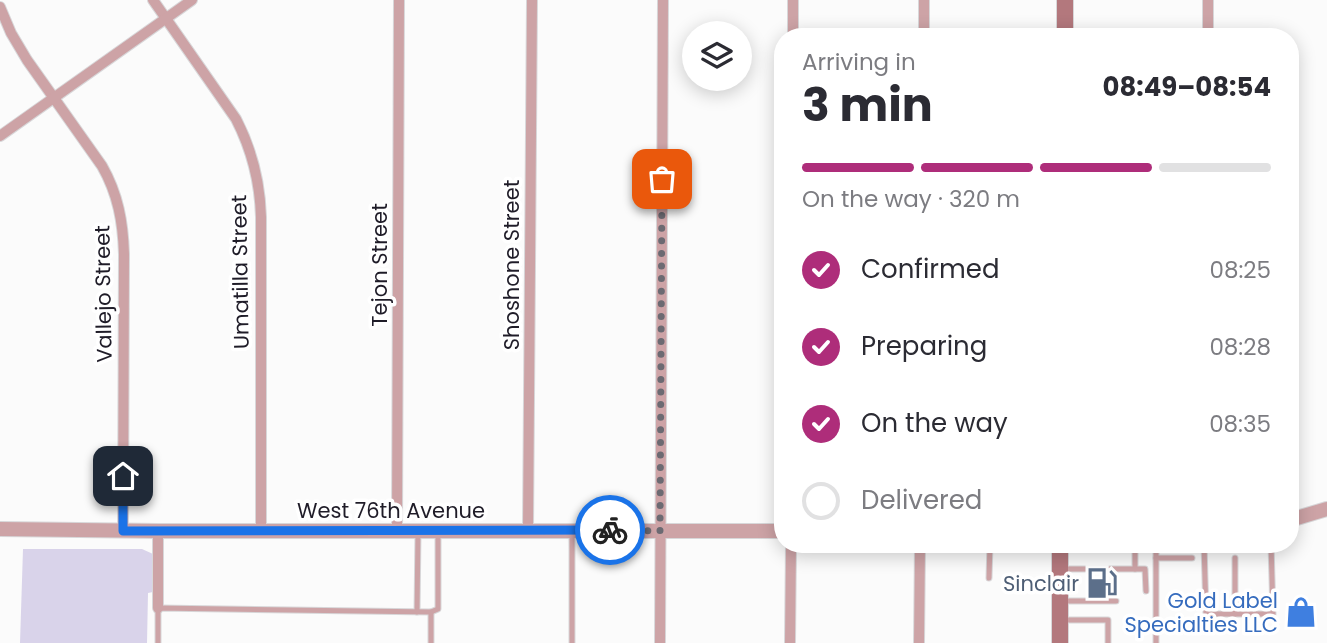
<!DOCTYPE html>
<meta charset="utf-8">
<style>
:root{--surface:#fff;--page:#f2f2f3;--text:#2b2b33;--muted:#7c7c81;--line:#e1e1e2;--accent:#ae2d7a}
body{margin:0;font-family:Poppins,sans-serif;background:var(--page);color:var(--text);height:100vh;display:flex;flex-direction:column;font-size:26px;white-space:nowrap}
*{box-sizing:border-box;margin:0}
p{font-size:23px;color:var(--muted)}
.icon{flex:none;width:38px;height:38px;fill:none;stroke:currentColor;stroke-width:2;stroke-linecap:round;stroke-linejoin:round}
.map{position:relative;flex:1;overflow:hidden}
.side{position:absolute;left:774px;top:28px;width:525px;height:525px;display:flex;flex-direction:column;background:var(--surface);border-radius:28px;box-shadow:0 4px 18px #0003}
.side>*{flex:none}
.buttons{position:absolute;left:682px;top:21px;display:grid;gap:14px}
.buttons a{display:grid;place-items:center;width:70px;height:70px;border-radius:50%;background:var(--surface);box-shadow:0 4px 18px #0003;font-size:35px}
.pin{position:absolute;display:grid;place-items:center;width:60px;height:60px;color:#fff;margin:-30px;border-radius:14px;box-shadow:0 4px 10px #0006}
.courier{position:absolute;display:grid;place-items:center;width:70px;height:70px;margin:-35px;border:5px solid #1a73e8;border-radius:50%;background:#fff;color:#222;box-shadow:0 2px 9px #0007}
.summary em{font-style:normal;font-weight:700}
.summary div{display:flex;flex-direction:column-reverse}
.summary{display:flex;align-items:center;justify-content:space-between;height:119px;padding:0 28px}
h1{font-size:46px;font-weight:700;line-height:52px}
.bar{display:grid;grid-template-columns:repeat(4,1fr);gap:10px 7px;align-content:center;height:84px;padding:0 28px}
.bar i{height:9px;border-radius:5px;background:var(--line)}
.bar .active{background:var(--accent)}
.bar p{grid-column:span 4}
ol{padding:0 28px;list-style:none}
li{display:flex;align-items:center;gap:21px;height:77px}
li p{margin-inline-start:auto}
li .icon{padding:7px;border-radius:50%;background:var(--accent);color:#fff;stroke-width:4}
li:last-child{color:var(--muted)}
li i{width:38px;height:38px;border:4px solid var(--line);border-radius:50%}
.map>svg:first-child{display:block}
</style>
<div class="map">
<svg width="1327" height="643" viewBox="0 0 1327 643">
<rect width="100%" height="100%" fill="#fbfbfb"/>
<polygon fill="#d9d3ea" points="23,549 142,549 153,554 153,592 148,593 147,643 20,643"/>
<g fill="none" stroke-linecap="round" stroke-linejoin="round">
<defs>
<g id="service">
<polyline points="1135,544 1135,569"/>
<polyline points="1156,544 1156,643"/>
<polyline points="1204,544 1206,614 1273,614 1271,544"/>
<polyline points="1156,558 1192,558"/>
<polyline points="1235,558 1235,614"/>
<polyline points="1063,569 1145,569 1146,591"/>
<polyline points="989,578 990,544"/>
<polyline points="1063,601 1116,601"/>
<polyline points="417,612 418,533"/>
<polyline points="431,612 431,643"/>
<polyline points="1061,620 1108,620 1108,643"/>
<polyline points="158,643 158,608 431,612 438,609 438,533"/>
<polyline points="572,643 572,534"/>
</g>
<g id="minor">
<path d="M153,0L236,119C252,150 260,182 261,217V531"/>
<path d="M0,7L11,33L27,60L102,166C118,194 123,222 124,254L123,531"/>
<polyline points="793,37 793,0"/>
<polyline points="924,37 924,0"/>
<polyline points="1208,37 1208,0"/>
<polyline points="0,136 192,0"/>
<polyline points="397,530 399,0"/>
<polyline points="528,530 532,0"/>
<polyline points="158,531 158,608"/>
<polyline points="660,643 663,0"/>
<polyline points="790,643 791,544"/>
<polyline points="919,643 920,544"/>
</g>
<g id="tertiary">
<polyline points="1290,520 1327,509"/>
<polyline points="0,529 158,531 782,531"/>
</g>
<g id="secondary">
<polyline points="1065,37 1065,0"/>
<polyline points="1060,643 1060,544"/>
</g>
</defs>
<use href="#service" stroke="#d8d7d9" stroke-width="7"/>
<use href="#minor" stroke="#d8d7d9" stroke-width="12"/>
<use href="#tertiary" stroke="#d8d7d9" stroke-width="16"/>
<use href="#secondary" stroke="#d8d7d9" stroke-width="18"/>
<use href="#service" stroke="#cda3a6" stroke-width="5"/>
<use href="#minor" stroke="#cda3a6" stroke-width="10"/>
<use href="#tertiary" stroke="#cda3a6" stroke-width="14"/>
<use href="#secondary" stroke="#b3787d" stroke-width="16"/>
</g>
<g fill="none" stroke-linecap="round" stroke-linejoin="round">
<polyline stroke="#6c6a72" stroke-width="7" stroke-dasharray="0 12.6" points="610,530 660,531 662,179"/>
<polyline stroke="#1a73e8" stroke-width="9" points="123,476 123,531 610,530"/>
</g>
<defs>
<symbol id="fuel-bare" viewBox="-9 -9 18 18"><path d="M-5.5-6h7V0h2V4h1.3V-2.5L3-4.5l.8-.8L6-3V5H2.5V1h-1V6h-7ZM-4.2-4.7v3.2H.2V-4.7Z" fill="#5c6f8a" stroke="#fff" stroke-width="2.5" paint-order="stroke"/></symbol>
<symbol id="shop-bare" viewBox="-9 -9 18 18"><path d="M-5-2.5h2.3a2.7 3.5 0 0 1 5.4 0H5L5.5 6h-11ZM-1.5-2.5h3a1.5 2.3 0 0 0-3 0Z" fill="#3f7fe0" stroke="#fff" stroke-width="2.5" paint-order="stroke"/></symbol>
</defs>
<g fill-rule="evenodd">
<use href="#fuel-bare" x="1080" y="561" width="44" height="44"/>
<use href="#shop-bare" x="1279" y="590" width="44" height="44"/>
</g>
<g text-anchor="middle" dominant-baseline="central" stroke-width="7" stroke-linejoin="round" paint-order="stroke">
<g font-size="21" fill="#1f1c28" stroke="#fff">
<text transform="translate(379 265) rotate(-90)">Tejon Street</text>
<text transform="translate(511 265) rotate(-90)">Shoshone Street</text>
<text transform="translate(240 272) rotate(-91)">Umatilla Street</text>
<text transform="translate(103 294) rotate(-91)">Vallejo Street</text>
<text x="391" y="510">West 76th Avenue</text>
</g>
<g font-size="21" fill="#4e5e75" stroke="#fff" text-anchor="end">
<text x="1079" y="583">Sinclair</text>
</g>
<g font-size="21" fill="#366cbe" stroke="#fff" text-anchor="end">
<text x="1278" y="600">Gold Label<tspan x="1278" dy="24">Specialties LLC</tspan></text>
</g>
</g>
</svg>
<div class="buttons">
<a><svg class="icon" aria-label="layers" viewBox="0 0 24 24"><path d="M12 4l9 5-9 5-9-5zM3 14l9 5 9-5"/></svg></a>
</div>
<div class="pin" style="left:662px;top:179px;background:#ea580c"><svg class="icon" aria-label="bag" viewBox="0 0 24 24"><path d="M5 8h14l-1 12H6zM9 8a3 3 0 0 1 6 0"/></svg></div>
<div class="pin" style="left:123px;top:476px;background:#1f2937"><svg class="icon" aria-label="home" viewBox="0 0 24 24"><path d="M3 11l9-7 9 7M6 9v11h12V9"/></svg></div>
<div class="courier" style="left:610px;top:530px"><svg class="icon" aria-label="bike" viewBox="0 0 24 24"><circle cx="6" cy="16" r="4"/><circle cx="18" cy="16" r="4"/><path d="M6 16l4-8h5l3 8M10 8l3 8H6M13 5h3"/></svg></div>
<section class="side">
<div class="summary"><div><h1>3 min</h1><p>Arriving in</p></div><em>08:49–08:54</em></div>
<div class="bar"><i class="active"></i><i class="active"></i><i class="active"></i><i></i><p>On the way · 320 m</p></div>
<ol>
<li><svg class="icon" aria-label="check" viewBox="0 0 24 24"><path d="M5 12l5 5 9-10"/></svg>Confirmed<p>08:25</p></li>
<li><svg class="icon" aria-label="check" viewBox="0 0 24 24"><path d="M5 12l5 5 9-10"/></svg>Preparing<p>08:28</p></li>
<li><svg class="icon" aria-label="check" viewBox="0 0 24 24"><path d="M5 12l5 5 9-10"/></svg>On the way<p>08:35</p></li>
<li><i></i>Delivered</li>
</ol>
</section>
</div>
